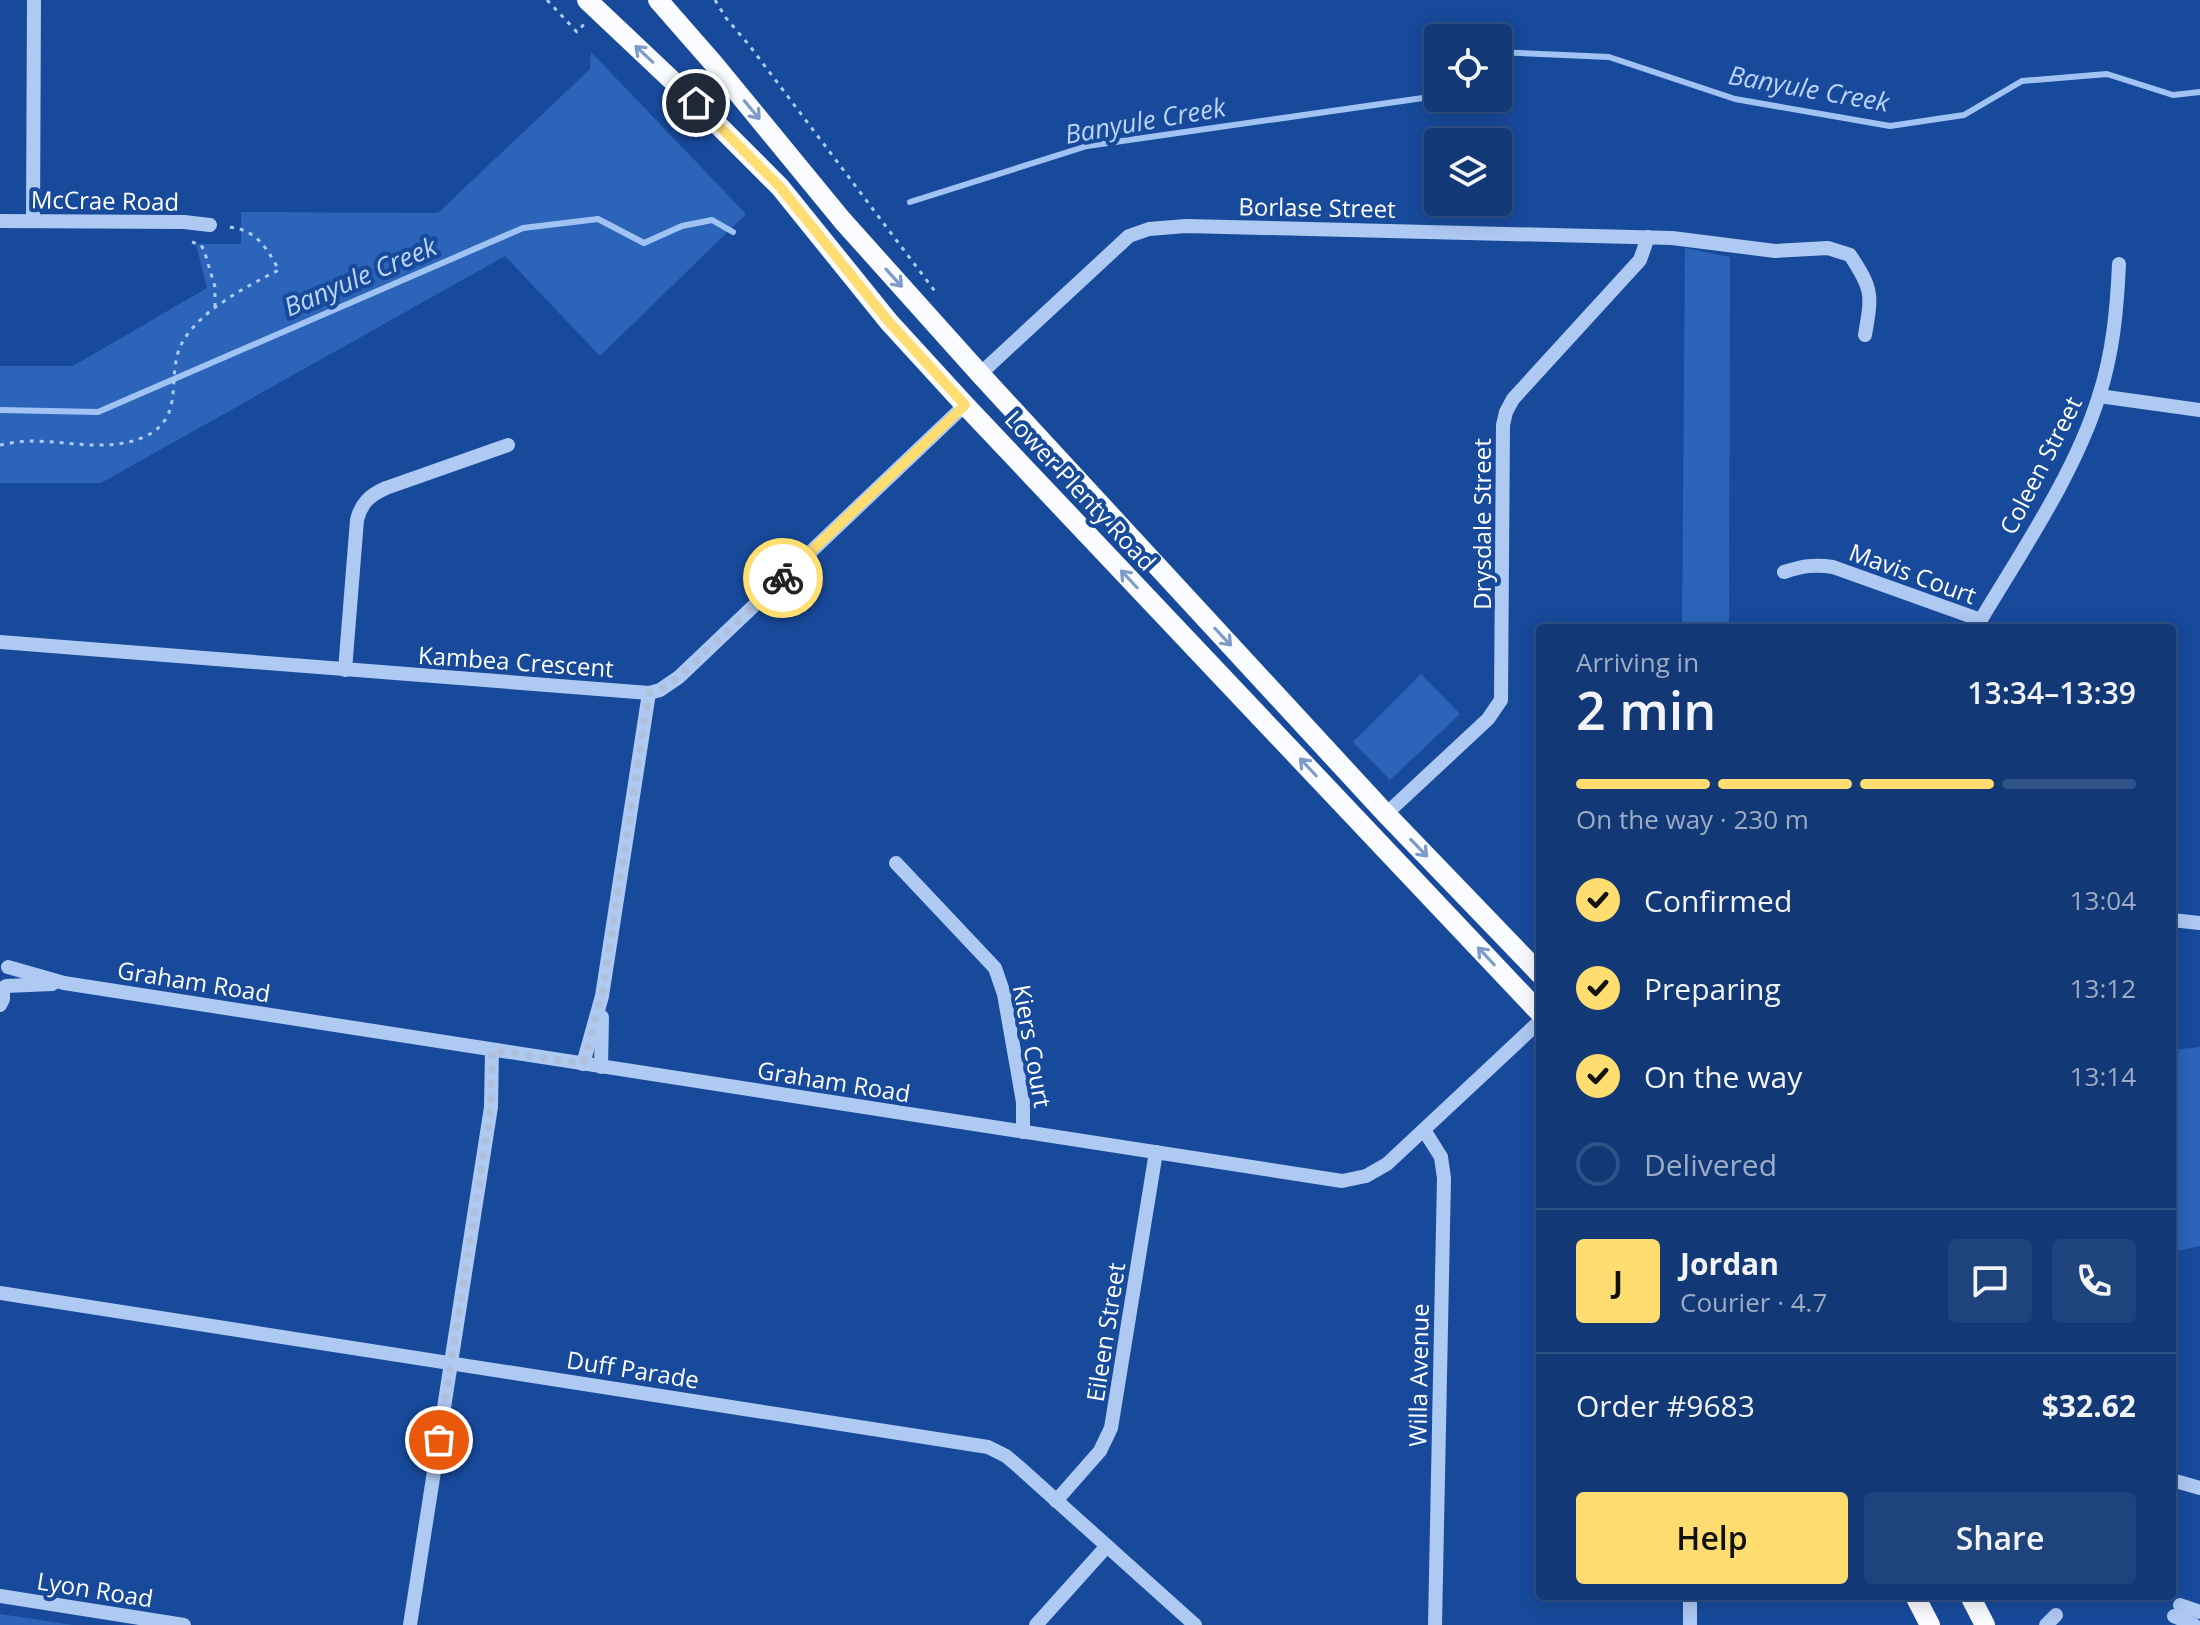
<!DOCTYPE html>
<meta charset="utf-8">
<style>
:root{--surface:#123875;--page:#1f437d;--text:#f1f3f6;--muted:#9cacc5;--line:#315287;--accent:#ffdd70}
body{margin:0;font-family:"Open Sans",sans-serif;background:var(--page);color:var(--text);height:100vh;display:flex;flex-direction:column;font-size:30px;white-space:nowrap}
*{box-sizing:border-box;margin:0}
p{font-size:26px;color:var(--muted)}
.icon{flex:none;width:44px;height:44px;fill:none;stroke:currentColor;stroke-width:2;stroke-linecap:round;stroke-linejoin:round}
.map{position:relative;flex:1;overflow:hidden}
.panel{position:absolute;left:1536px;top:624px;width:640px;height:976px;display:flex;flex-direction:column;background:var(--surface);border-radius:8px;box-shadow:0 4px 20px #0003,0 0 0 2px var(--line)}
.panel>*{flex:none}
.fabs{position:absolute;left:1424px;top:24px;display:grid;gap:16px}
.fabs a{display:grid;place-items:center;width:88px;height:88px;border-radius:8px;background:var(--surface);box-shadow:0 4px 20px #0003,0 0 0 2px var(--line);font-size:40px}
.pin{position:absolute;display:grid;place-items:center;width:68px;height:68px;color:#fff;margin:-34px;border:4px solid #fff;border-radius:50%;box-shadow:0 2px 8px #0007}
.courier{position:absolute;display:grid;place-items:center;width:80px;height:80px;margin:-40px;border:6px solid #ffdd70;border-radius:50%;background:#fff;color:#222;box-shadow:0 2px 10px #0007}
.headline em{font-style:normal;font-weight:600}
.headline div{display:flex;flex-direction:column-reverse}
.headline{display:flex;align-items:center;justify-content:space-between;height:136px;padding:0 40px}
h1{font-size:52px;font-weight:600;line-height:60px}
.bar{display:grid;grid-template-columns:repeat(4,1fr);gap:12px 8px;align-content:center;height:96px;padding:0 40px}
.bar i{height:10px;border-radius:6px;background:var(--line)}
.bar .selected{background:var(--accent)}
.bar p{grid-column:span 4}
.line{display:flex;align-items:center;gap:20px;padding:0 40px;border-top:2px solid var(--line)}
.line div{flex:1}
.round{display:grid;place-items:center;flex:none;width:84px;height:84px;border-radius:8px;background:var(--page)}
ol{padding:0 40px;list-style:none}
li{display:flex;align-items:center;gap:24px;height:88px}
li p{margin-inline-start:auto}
li .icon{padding:8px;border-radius:50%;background:var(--accent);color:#111;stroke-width:4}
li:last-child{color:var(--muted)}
li i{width:44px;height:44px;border:4px solid var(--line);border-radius:50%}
.primary-button{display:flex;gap:16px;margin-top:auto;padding:16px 40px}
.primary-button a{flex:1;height:92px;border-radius:8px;background:var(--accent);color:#111;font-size:32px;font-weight:600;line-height:92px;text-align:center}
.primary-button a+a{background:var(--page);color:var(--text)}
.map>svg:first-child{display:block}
</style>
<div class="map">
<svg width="2200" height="1625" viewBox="0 0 2200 1625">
<rect width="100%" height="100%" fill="#184a9c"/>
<g fill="#2b64b9">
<polygon points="591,52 746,214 600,356 505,256 101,483 0,483 0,366 73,366 207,288 196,244 241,244 241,212 438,213 590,69"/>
<polygon points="1685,248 1730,257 1729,628 1682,628"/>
<polygon points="1421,674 1460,714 1390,780 1353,742"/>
<polygon points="2200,1047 2200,1246 2172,1252 2172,1050"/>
<polygon points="0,1614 73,1625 0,1625"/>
</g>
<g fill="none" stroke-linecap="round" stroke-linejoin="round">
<g stroke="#a1c3f4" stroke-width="6">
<polyline points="1498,52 1609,57 1735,99 1890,126 1964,115 2022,81 2107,74 2173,95 2200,92"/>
<polyline points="910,202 1087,146 1430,97 1438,92"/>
<polyline points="0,410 98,412 523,228 598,219 644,243 682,226 712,220 733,232"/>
</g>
<g stroke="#aec9f2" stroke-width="3" stroke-dasharray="4 6" stroke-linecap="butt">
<polyline points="547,0 577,32 585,23"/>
<polyline points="715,0 726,18 749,45 937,294"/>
<polyline points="192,242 201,245 204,250 215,287 215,309"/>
<path d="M0,445C10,443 21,441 31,441C69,441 110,453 146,436C187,416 165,375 182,343C199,311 247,286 279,270C266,247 256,229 228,227"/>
</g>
<g stroke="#aec9f2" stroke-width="14">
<polyline points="0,221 184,222 210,225"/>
<polyline points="33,221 34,0"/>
<path d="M980,374L1129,236L1149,229L1186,226L1672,238L1775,251L1828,248L1850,255C1873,290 1872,294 1865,335"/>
<polyline points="2099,396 2200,410"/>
<path d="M1784,572C1802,566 1815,564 1833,567L1981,620"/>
<path d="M1976,628C2019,555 2074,476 2099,396C2113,353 2117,309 2119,264"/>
<polyline points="0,642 649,693 660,690 679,677 965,405"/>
<path d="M345,670L357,520C361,503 370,495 386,488L508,445"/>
<polyline points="1386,814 1488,719 1501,700 1503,425 1506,412 1513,399 1640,260 1648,237"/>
<polyline points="896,863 995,968 1004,994 1023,1102 1023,1132"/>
<polyline points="2172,920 2200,923"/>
<polyline points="8,967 64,983 1342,1181 1366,1176 1387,1164 1540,1021"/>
<polyline points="6,986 52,984"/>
<polyline points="0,1005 3,999 3,988"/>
<polyline points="583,1064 602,996 649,693"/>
<polyline points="601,1067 602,1017"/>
<polyline points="1424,1130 1441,1157 1444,1178 1435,1625"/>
<polyline points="0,1293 988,1447 1006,1456 1019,1467 1195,1625"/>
<polyline points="2172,1480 2200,1488"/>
<polyline points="1056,1501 1100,1451 1111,1428 1156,1152"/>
<polyline points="0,1596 184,1625"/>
<polyline points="2180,1605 2200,1612"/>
<polyline points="2174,1616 2194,1625"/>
<polyline points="410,1625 491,1107 492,1050"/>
<polyline points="1036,1625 1107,1546"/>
<polyline points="1690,1625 1690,1596"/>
<polyline points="2046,1625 2056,1615"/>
</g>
<g stroke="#fafbff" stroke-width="20">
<polyline points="587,0 696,103 780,187 889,322 965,405 1540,1013"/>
<polyline points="658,0 714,64 842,220 980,374 1386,814 1540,974"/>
<polyline points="1915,1596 1930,1625"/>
<polyline points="1970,1596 1985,1625"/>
</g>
</g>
<defs><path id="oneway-shaft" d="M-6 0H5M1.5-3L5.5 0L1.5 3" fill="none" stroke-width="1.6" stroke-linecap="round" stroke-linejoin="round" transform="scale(2)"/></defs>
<g stroke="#7e9ac9">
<use href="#oneway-shaft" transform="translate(644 54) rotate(-137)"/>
<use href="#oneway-shaft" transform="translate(752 110) rotate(50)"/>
<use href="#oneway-shaft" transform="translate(894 278) rotate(48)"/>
<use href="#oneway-shaft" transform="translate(1129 579) rotate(-133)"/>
<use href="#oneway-shaft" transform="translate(1223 637) rotate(47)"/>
<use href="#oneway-shaft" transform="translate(1308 767) rotate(-133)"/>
<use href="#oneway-shaft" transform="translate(1419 848) rotate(46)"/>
<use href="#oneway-shaft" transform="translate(1486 956) rotate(-133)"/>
</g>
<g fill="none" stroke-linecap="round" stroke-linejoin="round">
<polyline stroke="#aec0dc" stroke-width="8" stroke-dasharray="0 14.4" points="439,1440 491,1107 492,1050 583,1064 602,996 649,693 660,690 679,677 783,578"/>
<polyline stroke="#ffdd70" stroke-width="10" points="696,103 780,187 889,322 965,405 783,578"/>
</g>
<g text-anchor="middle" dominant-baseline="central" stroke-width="8" stroke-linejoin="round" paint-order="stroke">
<g font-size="24" fill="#fff" stroke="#184a9c">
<text transform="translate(105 200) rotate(1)">McCrae Road</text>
<text transform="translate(1317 207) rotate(1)">Borlase Street</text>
<text transform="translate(2040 465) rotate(-63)">Coleen Street</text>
<text transform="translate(1081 490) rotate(47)">Lower Plenty Road</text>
<text transform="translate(1481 524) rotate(-90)">Drysdale Street</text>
<text transform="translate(1913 573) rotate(20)">Mavis Court</text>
<text transform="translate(516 661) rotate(4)">Kambea Crescent</text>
<text transform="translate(194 981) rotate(9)">Graham Road</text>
<text transform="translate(1033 1046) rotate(80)">Kiers Court</text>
<text transform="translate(834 1081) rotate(9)">Graham Road</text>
<text transform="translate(1105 1332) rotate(-81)">Eileen Street</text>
<text transform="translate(633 1369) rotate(9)">Duff Parade</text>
<text transform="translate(1418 1375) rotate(-89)">Willa Avenue</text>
<text transform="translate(95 1589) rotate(9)">Lyon Road</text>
</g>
<g font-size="26" font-style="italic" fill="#bbd4f8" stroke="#184a9c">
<text transform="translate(1809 88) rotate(10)">Banyule Creek</text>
<text transform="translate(1145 120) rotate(-10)">Banyule Creek</text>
<text transform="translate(360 276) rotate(-23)">Banyule Creek</text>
</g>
</g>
</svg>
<div class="fabs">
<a><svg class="icon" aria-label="locate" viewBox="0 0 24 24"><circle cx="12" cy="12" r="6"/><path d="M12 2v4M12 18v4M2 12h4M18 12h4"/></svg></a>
<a><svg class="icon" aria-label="layers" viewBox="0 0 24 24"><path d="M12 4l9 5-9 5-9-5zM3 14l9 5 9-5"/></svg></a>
</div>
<div class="pin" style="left:439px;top:1440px;background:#ea580c"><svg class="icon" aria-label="bag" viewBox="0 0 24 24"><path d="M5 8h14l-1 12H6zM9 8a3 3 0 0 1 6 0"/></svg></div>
<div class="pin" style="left:696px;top:103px;background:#1f2937"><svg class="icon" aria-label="home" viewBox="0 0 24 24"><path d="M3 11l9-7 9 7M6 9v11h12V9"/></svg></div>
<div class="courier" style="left:783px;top:578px"><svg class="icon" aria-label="bike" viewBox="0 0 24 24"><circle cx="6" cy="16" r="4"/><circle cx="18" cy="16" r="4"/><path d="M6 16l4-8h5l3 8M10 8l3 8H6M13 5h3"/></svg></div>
<section class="panel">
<div class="headline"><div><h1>2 min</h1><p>Arriving in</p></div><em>13:34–13:39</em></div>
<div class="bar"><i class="selected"></i><i class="selected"></i><i class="selected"></i><i></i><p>On the way · 230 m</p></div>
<ol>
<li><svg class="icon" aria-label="check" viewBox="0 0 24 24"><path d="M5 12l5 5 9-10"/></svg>Confirmed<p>13:04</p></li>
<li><svg class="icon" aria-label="check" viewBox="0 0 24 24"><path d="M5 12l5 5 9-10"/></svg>Preparing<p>13:12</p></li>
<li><svg class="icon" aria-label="check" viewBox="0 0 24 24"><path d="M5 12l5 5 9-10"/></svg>On the way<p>13:14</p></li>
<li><i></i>Delivered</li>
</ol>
<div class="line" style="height:144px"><b class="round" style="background:var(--accent);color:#111">J</b><div><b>Jordan</b><p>Courier · 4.7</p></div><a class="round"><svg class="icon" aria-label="chat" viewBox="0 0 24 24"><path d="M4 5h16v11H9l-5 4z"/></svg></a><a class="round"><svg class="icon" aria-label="phone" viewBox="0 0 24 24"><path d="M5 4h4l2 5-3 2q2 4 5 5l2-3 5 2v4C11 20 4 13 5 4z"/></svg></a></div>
<div class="line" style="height:104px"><div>Order #9683</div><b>$32.62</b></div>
<div class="primary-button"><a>Help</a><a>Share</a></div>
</section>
</div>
